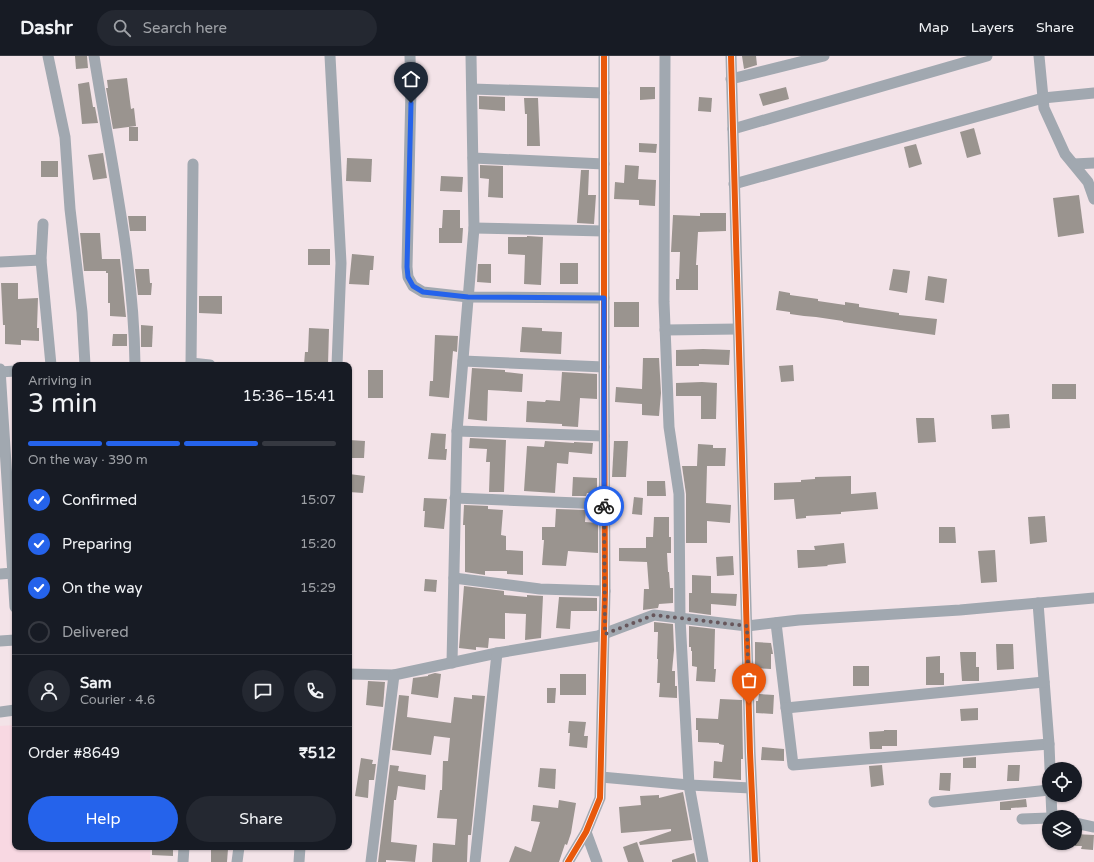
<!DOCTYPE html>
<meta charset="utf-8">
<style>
:root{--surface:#171b24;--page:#242831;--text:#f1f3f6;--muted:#9ea1a6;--line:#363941;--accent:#2563eb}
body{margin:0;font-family:"Varela Round",sans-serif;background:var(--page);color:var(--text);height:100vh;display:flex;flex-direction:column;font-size:15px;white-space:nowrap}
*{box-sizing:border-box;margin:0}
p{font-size:13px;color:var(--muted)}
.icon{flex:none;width:22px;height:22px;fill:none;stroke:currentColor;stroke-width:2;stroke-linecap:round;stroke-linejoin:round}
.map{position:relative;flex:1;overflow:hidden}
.panel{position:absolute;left:12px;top:306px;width:340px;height:488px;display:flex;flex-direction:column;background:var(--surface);border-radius:8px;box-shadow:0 1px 3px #0004}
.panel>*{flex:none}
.tools{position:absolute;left:1042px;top:706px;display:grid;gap:8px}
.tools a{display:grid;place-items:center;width:40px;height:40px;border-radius:50%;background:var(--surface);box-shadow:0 1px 3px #0004;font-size:20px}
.pin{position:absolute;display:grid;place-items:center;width:34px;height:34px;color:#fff;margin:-41px -17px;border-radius:50% 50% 50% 0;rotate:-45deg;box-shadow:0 0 4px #0007}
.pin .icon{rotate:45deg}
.courier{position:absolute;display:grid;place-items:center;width:40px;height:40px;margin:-20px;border:3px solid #2563eb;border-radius:50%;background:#fff;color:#222;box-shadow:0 1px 5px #0007}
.overview em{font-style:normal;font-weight:600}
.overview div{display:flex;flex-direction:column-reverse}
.overview{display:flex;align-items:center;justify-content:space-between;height:68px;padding:0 16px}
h1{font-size:26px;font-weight:600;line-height:30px}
.bar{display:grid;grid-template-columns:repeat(4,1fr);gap:6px 4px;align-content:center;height:48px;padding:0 16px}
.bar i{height:5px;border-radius:3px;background:var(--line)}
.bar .active{background:var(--accent)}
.bar p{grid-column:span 4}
.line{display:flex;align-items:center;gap:10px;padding:0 16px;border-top:1px solid var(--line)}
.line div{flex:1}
.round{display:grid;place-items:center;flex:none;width:42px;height:42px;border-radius:21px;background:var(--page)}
ol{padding:0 16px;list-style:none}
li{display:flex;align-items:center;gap:12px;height:44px}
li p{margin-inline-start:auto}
li .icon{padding:4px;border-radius:50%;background:var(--accent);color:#fff;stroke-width:4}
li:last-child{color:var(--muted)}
li i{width:22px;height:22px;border:2px solid var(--line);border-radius:50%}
.primary-button{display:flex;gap:8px;margin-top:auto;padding:8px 16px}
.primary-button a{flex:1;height:46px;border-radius:24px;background:var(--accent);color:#fff;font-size:16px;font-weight:600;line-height:46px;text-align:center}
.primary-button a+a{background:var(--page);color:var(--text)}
header{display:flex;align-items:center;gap:24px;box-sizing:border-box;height:56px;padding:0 20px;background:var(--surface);border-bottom:1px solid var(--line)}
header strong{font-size:19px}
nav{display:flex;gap:22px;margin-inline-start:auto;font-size:14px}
.search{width:280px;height:36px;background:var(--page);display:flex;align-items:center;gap:10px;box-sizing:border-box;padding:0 14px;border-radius:22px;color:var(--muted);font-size:15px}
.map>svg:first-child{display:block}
</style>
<header>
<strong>Dashr</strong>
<div class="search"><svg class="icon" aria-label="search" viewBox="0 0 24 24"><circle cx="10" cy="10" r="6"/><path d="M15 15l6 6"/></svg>Search here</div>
<nav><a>Map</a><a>Layers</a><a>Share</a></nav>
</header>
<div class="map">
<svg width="1094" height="806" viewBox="0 0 1094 806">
<rect width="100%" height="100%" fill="#f3e3e8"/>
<polygon fill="#f8d8e2" points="15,669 15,791 150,791 150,806 0,806 0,670"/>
<g fill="#9a948f">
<polygon points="75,0 87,0 88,12 76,13"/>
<polygon points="742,0 756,0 757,9 744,13"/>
<polygon points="127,22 131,53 134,52 136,70 113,73 106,32 108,32 107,24"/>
<polygon points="89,26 93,51 95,51 98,67 82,68 78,28"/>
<polygon points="640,31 655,31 655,43 640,44"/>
<polygon points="786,31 789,43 763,50 759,38"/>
<polygon points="479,40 505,41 505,55 479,53"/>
<polygon points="699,41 712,42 711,56 698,55"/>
<polygon points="524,42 538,42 540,90 527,90 527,58 525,58"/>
<rect x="129" y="71" width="9" height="14"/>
<polygon points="974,72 981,98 967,102 960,76"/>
<polygon points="639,87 657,88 656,97 639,96"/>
<polygon points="916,88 922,108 909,112 904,91"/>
<polygon points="103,97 107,122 93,124 88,99"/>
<polygon points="347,102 372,103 371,126 346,125"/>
<rect x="41" y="105" width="17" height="16"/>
<polygon points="480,109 503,110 503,142 488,141 489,123 480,122"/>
<polygon points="625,109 639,110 638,123 656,124 655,150 639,149 639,144 614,143 615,126 624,127"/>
<polygon points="581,114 589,114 588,139 596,139 594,168 577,167"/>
<polygon points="441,120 463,121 462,136 440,135"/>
<polygon points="1079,139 1084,177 1058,181 1053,142"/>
<polygon points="443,154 460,154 460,172 463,172 462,187 439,187 439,172 442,172"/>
<polygon points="700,157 726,157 726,175 698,176 696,209 698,209 698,234 676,234 676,223 679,223 680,196 671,196 673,159 700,160"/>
<polygon points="128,160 146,160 146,175 130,175"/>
<polygon points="80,177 100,177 102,203 120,203 126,261 110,260 110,247 108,247 108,217 106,217 106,215 84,215"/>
<polygon points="527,180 543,181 541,229 524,228 525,199 508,198 508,181 527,181"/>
<rect x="308" y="193" width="22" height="16"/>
<polygon points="352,198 374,200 373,214 370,214 369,229 349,228"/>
<rect x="560" y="207" width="18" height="21"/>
<polygon points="478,208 491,208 491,227 477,226"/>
<polygon points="135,213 149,213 150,227 152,227 151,239 138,239"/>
<polygon points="893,213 910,215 907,237 889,234"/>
<polygon points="928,220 947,223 944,247 925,244"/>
<polygon points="1,227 18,227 18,243 38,242 37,272 39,272 39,285 21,284 21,289 5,288 5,269 3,269"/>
<polygon points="779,235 790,237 790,239 818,243 818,245 845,249 845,246 859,248 859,251 899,257 899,259 937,263 935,279 843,266 843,265 816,261 804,260 790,258 790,256 776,254"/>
<polygon points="199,240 222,240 222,258 199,257"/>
<rect x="614" y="246" width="25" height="25"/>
<polygon points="141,269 153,270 152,291 141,291"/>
<polygon points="522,271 542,272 542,275 562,276 561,298 520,296"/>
<polygon points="309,272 329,273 328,309 304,309 305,296 308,296"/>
<polygon points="113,278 127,278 127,290 112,290"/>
<polygon points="435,279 458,280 457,296 453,295 449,342 429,340 430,325 433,325"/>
<polygon points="703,293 730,294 729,309 699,308 699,310 676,310 676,294"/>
<polygon points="643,302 659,302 661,337 659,360 642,359 642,348 615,346 616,331 642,333"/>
<polygon points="793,309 794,325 781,326 779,310"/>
<polygon points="472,312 505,314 505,316 523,318 522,336 488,334 487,365 468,363"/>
<rect x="368" y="314" width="15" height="28"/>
<polygon points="562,316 597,318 597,343 580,342 578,371 562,370 562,368 526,366 527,345 545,346 546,344 560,345"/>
<polygon points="702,326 717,327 716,363 701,363 701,340 676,340 676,327"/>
<rect x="1052" y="328" width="24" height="15"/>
<polygon points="1009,358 1010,372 992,373 991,359"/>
<polygon points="916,362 934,362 936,386 918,387"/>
<polygon points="431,377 446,378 445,393 447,393 446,404 428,403"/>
<polygon points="470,382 506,384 504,436 489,436 490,406 486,406 487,393 469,392"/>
<polygon points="349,384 365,385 364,402 349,402"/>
<polygon points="545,385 574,387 574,386 593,387 592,398 569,396 568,408 557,407 555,437 524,435 527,390 544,391"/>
<polygon points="614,385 628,385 626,421 612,421"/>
<polygon points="698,388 713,389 713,392 726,392 725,410 707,410 706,447 731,449 730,467 707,465 707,487 686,487 686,438 682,410 697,410"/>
<polygon points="349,418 365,420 363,437 349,436"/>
<polygon points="851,420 851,438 876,436 878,453 841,456 841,458 806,460 806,462 796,463 794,443 774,444 774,427 801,426 801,424 815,423 815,421"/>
<polygon points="573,421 597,422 597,437 587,437 586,440 572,440"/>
<polygon points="647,425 665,425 666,440 647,440"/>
<polygon points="634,441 643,442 642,459 632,458"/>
<polygon points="424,442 447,443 444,473 424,471 425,455 423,455"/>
<polygon points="464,449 488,450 488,453 503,454 501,479 506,480 506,494 523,495 523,519 507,518 507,515 485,515 485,519 465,516 465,469 463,469"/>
<polygon points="556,453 586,454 585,466 598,467 598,497 568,495 566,510 542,509 544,484 542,484 542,471 555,471"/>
<polygon points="1045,460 1047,486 1030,488 1028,461"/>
<polygon points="654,461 669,461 669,481 671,481 671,497 667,497 668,516 669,516 670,532 673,532 673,547 659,548 658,552 643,554 644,533 649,533 647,506 619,505 619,492 646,492 646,481 653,481"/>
<polygon points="939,471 955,471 956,487 939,487"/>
<polygon points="844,487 846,507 827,509 828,510 798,512 797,494 815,494 814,490"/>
<polygon points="995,494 997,526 981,527 978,495"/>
<polygon points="733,500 734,519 717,520 716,501"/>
<polygon points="692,519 711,520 711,537 737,538 736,550 711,548 711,559 689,556 689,537 692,537"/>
<polygon points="425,523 437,524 436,536 424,535"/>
<polygon points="464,530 504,535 504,539 527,541 527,539 543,540 541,582 525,584 526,558 505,557 505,583 489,582 488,592 476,591 476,594 459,592"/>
<polygon points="559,541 597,542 597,555 571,555 570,573 556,572"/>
<polygon points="654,566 673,568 674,594 672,615 675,615 675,630 677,630 677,642 659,641 660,627 657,627 658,603 657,603 658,576 654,576"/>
<polygon points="689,570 715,573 714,613 716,613 715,626 696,625 697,611 692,610 692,595 691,595 691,591 689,591"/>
<polygon points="755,586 771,587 773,598 771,598 771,613 755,612"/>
<polygon points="996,588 1013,588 1014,613 997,614"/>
<polygon points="960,596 976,596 976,611 979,611 979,625 962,625"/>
<polygon points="940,600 940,617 944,617 944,629 926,629 926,601"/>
<rect x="853" y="610" width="16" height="20"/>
<polygon points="435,617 441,618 438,642 411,638 413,622 428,620 428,619"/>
<rect x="560" y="618" width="26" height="21"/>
<polygon points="368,625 385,626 383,651 366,649"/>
<polygon points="547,632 556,632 555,647 547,647"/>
<polygon points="759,638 774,639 773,658 756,657 756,645 758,645"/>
<polygon points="399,639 409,640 407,661 451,667 454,641 472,643 472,639 485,640 471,779 468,779 467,806 432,806 433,787 455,789 457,763 437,762 440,734 442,734 443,705 448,705 450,682 434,680 431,699 392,694"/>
<polygon points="720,643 742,644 743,703 741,703 741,724 713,722 714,705 722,706 724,689 719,688 719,687 698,686 698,674 696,674 696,662 718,663"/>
<polygon points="978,652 978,664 961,665 960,653"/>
<polygon points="569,665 586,666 584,680 588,680 587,692 569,690 570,677 568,677"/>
<polygon points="884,674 897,674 897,690 882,690 882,693 870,693 869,676 884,675"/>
<polygon points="762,691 784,693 784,705 761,704"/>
<polygon points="976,701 976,712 963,712 963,702"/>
<polygon points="361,702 373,704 372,708 376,708 374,724 369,724 368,742 355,740"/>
<polygon points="390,709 399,710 398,715 426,719 425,734 398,730 396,744 394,744 391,786 417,789 415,806 386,804 386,806 378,806"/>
<polygon points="882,709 884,729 871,731 869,710"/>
<polygon points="1008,709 1020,709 1019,725 1007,725"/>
<polygon points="540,712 556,713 555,733 538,731"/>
<polygon points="940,717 951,717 950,735 939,734"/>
<polygon points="683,736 692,784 640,789 639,786 671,775 671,773 621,777 619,751 641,749 640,740 659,739 659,742"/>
<polygon points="1026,743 1027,751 1011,752 1011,754 1000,754 1000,746"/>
<polygon points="559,744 576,747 571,777 567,789 565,788 559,806 509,806 515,790 531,796 540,766 531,765 533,749 558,752"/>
<polygon points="1075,778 1094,779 1093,794 1081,793 1082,790 1075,790"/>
<polygon points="637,786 644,806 628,806 623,791"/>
<polygon points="152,791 173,791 173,800 152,799"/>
<polygon points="211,792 228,793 227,806 211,806"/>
<polygon points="694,797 696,806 672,806 672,804"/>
</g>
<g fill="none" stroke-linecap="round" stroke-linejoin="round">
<g stroke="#a1a8b0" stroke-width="11">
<polyline points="48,0 65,81 70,153 82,256 85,309"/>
<path d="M94,0C110,102 134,205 135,309"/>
<polyline points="330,0 341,207 337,309"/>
<polyline points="410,0 411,32 407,211 408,221 413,230 423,236 468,241 604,242"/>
<polyline points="665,0 664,246 669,371 679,438 680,562 689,729 703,806"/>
<polyline points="731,0 750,696 755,806"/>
<polyline points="1039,0 1044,52 1065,98 1088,126 1094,143"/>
<polyline points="731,23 824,0"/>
<polyline points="472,33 604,37"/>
<polyline points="733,73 987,0"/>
<polyline points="473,102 604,108"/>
<polyline points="1074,108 1094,107"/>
<polyline points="734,128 1043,42 1094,37"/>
<polyline points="43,168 41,204 51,309"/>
<polyline points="474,172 604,175"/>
<polyline points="0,206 41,204"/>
<polyline points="665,274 738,273"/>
<polyline points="463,305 604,311"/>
<polyline points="191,307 210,309"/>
<polyline points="191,309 193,108"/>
<polyline points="0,313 15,551"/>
<polyline points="0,316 15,315"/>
<polyline points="457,375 604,380"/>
<polyline points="455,442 604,448"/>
<polyline points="0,518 13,517"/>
<polyline points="454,522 540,533 605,535"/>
<polyline points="776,567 793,709 1049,688 1038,547"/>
<polyline points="0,585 15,584"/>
<polyline points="452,607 457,375 474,172 471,0"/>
<polyline points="349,618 394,619 497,597 598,580 654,559 747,570 799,564 960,554 1094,542"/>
<polyline points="786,652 1044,626"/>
<polyline points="0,656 15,654"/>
<polyline points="1049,688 1050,713"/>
<polyline points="601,721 689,729 751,732"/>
<polyline points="1051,739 1052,761"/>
<polyline points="934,746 1049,734"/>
<polyline points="1022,763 1049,762"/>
<polyline points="1075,767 1094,771"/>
<polyline points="586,776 597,806"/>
<polyline points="183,806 184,791"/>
<polyline points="237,806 239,791"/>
<polyline points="299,806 300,791"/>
<polyline points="371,806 394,619"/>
<polyline points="475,806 497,597"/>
<polyline points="568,806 586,776 600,742 605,535 604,311 604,0"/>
</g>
<defs>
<g id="cycleway">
<polyline points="731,0 750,696 755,806"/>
<polyline points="568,806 586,776 600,742 605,535 604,311 604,0"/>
</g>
</defs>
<use href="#cycleway" stroke="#faeff2" stroke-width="8"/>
<use href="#cycleway" stroke="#e8590c" stroke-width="6"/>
</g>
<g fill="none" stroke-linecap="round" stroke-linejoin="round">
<polyline stroke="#67575c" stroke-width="4" stroke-dasharray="0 7.2" points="604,450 605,578 654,559 747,570 749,648"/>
<polyline stroke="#2563eb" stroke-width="5" points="411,47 407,211 408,221 413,230 423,236 468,241 604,242 604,450"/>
</g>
</svg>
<div class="tools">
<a><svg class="icon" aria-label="locate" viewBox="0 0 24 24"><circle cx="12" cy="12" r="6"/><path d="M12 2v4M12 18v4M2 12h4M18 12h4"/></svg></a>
<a><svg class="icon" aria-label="layers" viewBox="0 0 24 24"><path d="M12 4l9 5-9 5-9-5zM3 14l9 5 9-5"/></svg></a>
</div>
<div class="pin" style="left:749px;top:648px;background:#ea580c"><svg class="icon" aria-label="bag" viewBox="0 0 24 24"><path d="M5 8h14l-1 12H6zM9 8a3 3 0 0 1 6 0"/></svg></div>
<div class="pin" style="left:411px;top:47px;background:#1f2937"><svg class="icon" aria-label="home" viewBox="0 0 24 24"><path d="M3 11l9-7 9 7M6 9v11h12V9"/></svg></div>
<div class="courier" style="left:604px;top:450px"><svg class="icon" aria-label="bike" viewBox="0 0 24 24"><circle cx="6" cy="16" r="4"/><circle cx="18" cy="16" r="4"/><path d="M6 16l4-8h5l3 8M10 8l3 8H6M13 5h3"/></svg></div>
<section class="panel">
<div class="overview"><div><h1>3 min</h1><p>Arriving in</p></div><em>15:36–15:41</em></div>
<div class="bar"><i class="active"></i><i class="active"></i><i class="active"></i><i></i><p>On the way · 390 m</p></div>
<ol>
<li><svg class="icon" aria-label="check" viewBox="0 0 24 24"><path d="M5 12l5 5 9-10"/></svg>Confirmed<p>15:07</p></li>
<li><svg class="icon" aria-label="check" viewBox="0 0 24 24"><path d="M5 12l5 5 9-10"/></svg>Preparing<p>15:20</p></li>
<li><svg class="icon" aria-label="check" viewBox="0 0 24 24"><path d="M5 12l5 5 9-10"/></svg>On the way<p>15:29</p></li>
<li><i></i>Delivered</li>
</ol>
<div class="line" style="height:72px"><a class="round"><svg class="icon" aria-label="person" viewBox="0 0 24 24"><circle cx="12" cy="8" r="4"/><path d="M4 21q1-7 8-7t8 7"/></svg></a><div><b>Sam</b><p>Courier · 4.6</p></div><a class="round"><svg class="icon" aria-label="chat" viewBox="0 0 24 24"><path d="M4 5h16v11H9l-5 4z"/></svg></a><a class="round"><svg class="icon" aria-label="phone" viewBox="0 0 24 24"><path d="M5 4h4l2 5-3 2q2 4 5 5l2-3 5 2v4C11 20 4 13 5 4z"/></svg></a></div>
<div class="line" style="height:52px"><div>Order #8649</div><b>₹512</b></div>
<div class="primary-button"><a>Help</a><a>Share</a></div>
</section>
</div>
